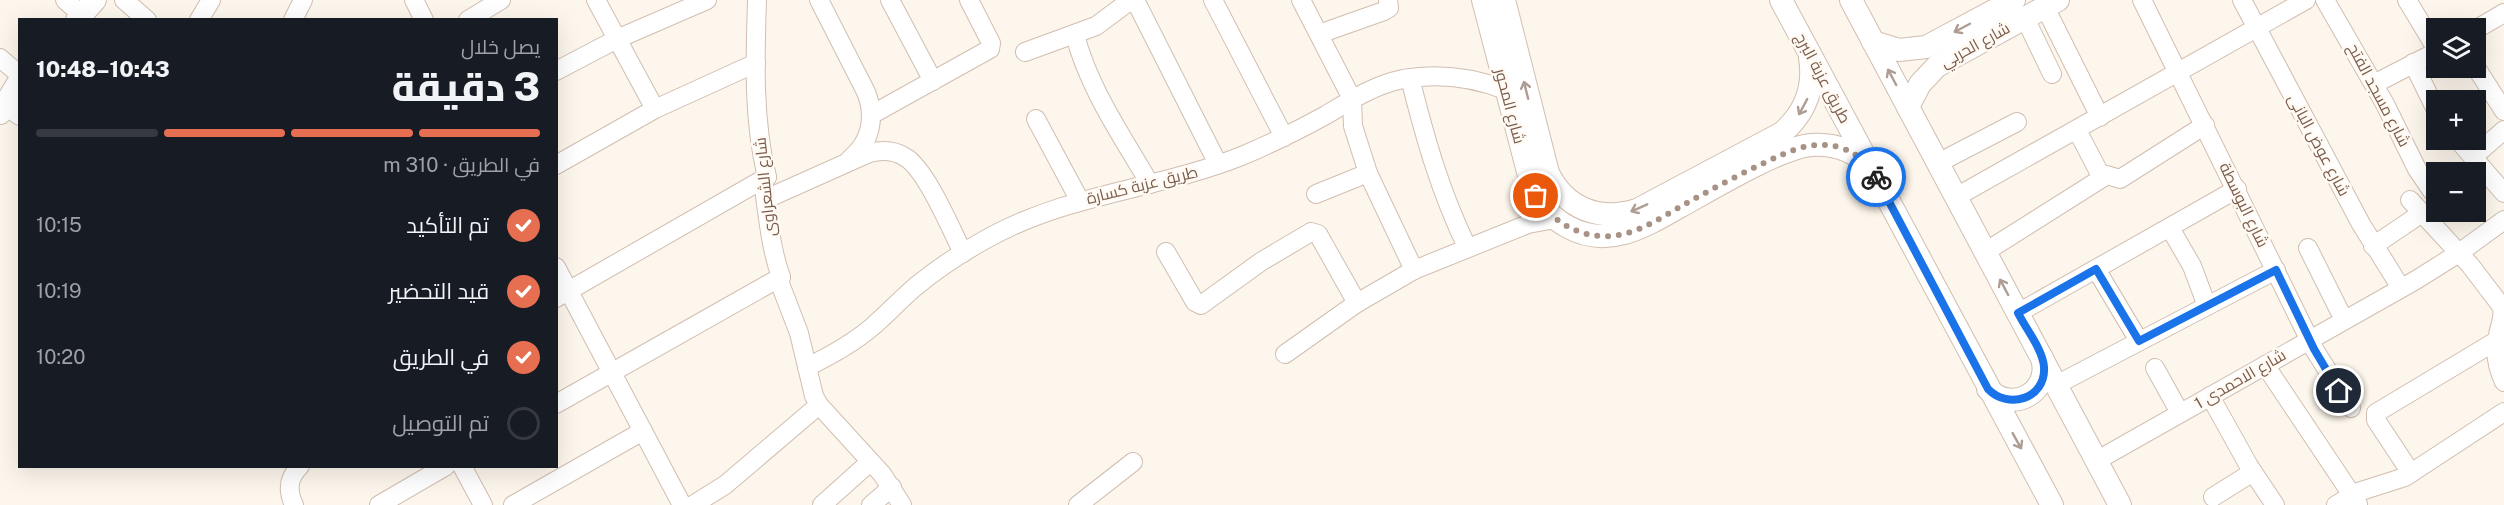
<!DOCTYPE html>
<html lang="ar">
<meta charset="utf-8">
<style>
:root{--surface:#171b24;--page:#242831;--text:#f1f3f6;--muted:#9ea1a6;--line:#363941;--accent:#e76f51}
body{margin:0;font-family:"Public Sans",Cairo,sans-serif;background:var(--page);color:var(--text);direction:rtl;height:100vh;display:flex;flex-direction:column;font-size:22px;white-space:nowrap}
*{box-sizing:border-box;margin:0}
p{font-size:20px;color:var(--muted)}
.icon{flex:none;width:33px;height:33px;fill:none;stroke:currentColor;stroke-width:2;stroke-linecap:round;stroke-linejoin:round}
.map{position:relative;flex:1;overflow:hidden;direction:ltr}
.side{position:absolute;left:18px;top:18px;width:540px;height:450px;display:flex;flex-direction:column;background:var(--surface);border-radius:0px;box-shadow:0 6px 24px #0002;direction:rtl}
.side>*{flex:none}
.controls{position:absolute;left:2426px;top:18px;display:grid;gap:12px}
.controls a{display:grid;place-items:center;width:60px;height:60px;border-radius:0px;background:var(--surface);box-shadow:0 6px 24px #0002;font-size:30px}
.pin{position:absolute;display:grid;place-items:center;width:51px;height:51px;color:#fff;margin:-26px;border:3px solid #fff;border-radius:50%;box-shadow:0 2px 6px #0007}
.courier{position:absolute;display:grid;place-items:center;width:60px;height:60px;margin:-30px;border:4px solid #1a73e8;border-radius:50%;background:#fff;color:#222;box-shadow:0 2px 8px #0007}
.overview em{font-style:normal;font-weight:800}
.overview div{display:flex;flex-direction:column-reverse}
.overview{display:flex;align-items:center;justify-content:space-between;height:102px;padding:0 18px}
h1{font-size:39px;font-weight:800;line-height:45px}
.bar{display:grid;grid-template-columns:repeat(4,1fr);gap:9px 6px;align-content:center;height:72px;padding:0 18px}
.bar i{height:8px;border-radius:4px;background:var(--line)}
.bar .selected{background:var(--accent)}
.bar p{grid-column:span 4}
ol{padding:0 18px;list-style:none}
li{display:flex;align-items:center;gap:18px;height:66px}
li p{margin-inline-start:auto}
li .icon{padding:6px;border-radius:50%;background:var(--accent);color:#fff;stroke-width:4}
li:last-child{color:var(--muted)}
li i{width:33px;height:33px;border:3px solid var(--line);border-radius:50%}
.map>svg:first-child{display:block}
</style>
<div class="map">
<svg width="2504" height="505" viewBox="0 0 2504 505">
<rect width="100%" height="100%" fill="#fdf6ec"/>
<g fill="none" stroke-linecap="round" stroke-linejoin="round">
<defs>
<g id="minor">
<polyline points="65,0 82,15"/>
<polyline points="124,0 147,20"/>
<polyline points="414,0 424,20"/>
<polyline points="596,0 655,109"/>
<path d="M757,0C755,59 753,120 767,177L763,182C768,215 770,246 781,277L779,281L799,333L814,396L819,405L882,474L902,505"/>
<path d="M819,0L866,92C876,117 871,142 850,159"/>
<polyline points="890,0 933,81"/>
<polyline points="1135,0 1218,164"/>
<polyline points="1213,0 1284,137"/>
<polyline points="1301,0 1352,99 1353,126 1368,173 1414,270"/>
<polyline points="2142,0 2314,349 2351,408"/>
<polyline points="2242,0 2361,224 2401,288"/>
<polyline points="2325,0 2385,104 2417,169 2432,191"/>
<polyline points="2407,0 2436,48"/>
<polyline points="2045,7 2100,117"/>
<polyline points="2025,18 2052,74"/>
<polyline points="199,20 211,0"/>
<polyline points="293,20 303,0"/>
<polyline points="468,20 501,0"/>
<polyline points="2475,30 2504,13"/>
<polyline points="1319,34 1384,11 1389,8 1388,0"/>
<path d="M1075,35C1089,89 1122,136 1150,184"/>
<polyline points="1025,52 1096,26 1131,0"/>
<polyline points="0,58 20,75"/>
<polyline points="2413,63 2436,110"/>
<polyline points="2475,66 2504,111"/>
<polyline points="556,71 617,39 707,0"/>
<path d="M1410,78C1425,138 1440,191 1467,247"/>
<polyline points="2374,84 2436,52"/>
<polyline points="4,105 20,116"/>
<polyline points="871,115 990,49 991,43 969,0"/>
<polyline points="1036,119 1080,201"/>
<polyline points="2077,130 2102,178"/>
<polyline points="2458,140 2504,193"/>
<polyline points="2473,157 2504,130"/>
<polyline points="1938,163 2017,122"/>
<polyline points="556,165 655,109 756,63"/>
<polyline points="1316,194 1368,173"/>
<polyline points="1956,197 2306,0"/>
<path d="M766,199L869,153C881,150 894,150 905,157C926,169 951,229 963,253"/>
<path d="M2410,200L2470,265L2502,307C2504,317 2500,325 2498,335C2494,352 2497,367 2504,382"/>
<polyline points="2170,228 2192,266 2207,306"/>
<polyline points="2373,246 2422,213"/>
<polyline points="2308,248 2344,320"/>
<polyline points="1166,252 1195,302 1201,305 1262,261 1306,235 1311,232 1318,234 1357,303"/>
<polyline points="1985,252 2107,175 2120,179 2205,125"/>
<polyline points="556,267 682,505"/>
<polyline points="2096,269 2139,341"/>
<polyline points="556,298 767,177"/>
<polyline points="2018,313 2237,189"/>
<polyline points="1285,354 1357,303 1414,270 1528,224 1555,219"/>
<polyline points="2265,365 2358,504"/>
<path d="M807,367C830,356 852,344 872,327C887,314 900,300 915,287C938,268 964,251 990,237C1070,193 1161,189 1244,155C1272,143 1299,130 1326,115C1351,100 1374,85 1403,79C1439,73 1472,77 1505,90"/>
<polyline points="2155,368 2180,413"/>
<polyline points="2056,385 2276,270"/>
<polyline points="2210,396 2249,466 2275,505"/>
<polyline points="556,404 781,277"/>
<polyline points="2096,461 2416,280 2459,253 2504,220"/>
<polyline points="462,466 483,505"/>
<polyline points="2411,473 2376,420 2376,413 2496,341"/>
<polyline points="2213,497 2253,472"/>
<path d="M294,505C287,490 288,478 300,466"/>
<polyline points="379,505 446,466"/>
<polyline points="513,505 643,431"/>
<polyline points="693,505 725,485 819,405"/>
<polyline points="822,505 870,462"/>
<polyline points="871,505 892,487"/>
<polyline points="1078,505 1133,462"/>
<polyline points="2336,505 2358,492 2405,477 2504,412"/>
</g>
<g id="tertiary">
<path d="M1483,0L1532,187C1540,205 1551,218 1568,227C1608,249 1644,227 1679,207C1710,190 1779,148 1811,145C1834,143 1854,151 1870,166"/>
<path d="M1504,0L1548,173C1565,208 1599,222 1637,210L1782,133C1805,113 1815,88 1810,58"/>
<polyline points="1781,0 2052,505"/>
<polyline points="1851,0 2120,505"/>
<polyline points="77,20 95,0"/>
<polyline points="1873,42 1899,50 1926,47 2014,0"/>
<polyline points="1908,107 1920,84 1937,66 2058,0"/>
<polyline points="0,113 20,80"/>
<path d="M1988,389C2012,414 2052,392 2042,358"/>
</g>
</defs>
<use href="#minor" stroke="#d1beb0" stroke-width="20"/>
<use href="#tertiary" stroke="#d1beb0" stroke-width="24"/>
<use href="#minor" stroke="#fff" stroke-width="18"/>
<use href="#tertiary" stroke="#fff" stroke-width="22"/>
</g>
<defs><path id="oneway-shaft" d="M-6 0H5M1.5-3L5.5 0L1.5 3" fill="none" stroke-width="1.6" stroke-linecap="round" stroke-linejoin="round" transform="scale(1.5)"/></defs>
<g stroke="#af9d94">
<use href="#oneway-shaft" transform="translate(1962 28) rotate(152)"/>
<use href="#oneway-shaft" transform="translate(1892 77) rotate(-118)"/>
<use href="#oneway-shaft" transform="translate(1526 90) rotate(-104)"/>
<use href="#oneway-shaft" transform="translate(1803 107) rotate(118)"/>
<use href="#oneway-shaft" transform="translate(1639 208) rotate(156)"/>
<use href="#oneway-shaft" transform="translate(2004 287) rotate(-118)"/>
<use href="#oneway-shaft" transform="translate(2017 441) rotate(61)"/>
</g>
<g fill="none" stroke-linecap="round" stroke-linejoin="round">
<path stroke="#a89285" stroke-width="6" stroke-dasharray="0 10.8" d="M1536,196C1557,230 1596,245 1634,231C1653,224 1670,212 1687,203C1712,189 1738,175 1764,163C1789,151 1813,139 1842,148C1857,154 1868,162 1876,177"/>
<path stroke="#1a73e8" stroke-width="8" d="M1876,177L1988,389C2008,410 2046,399 2044,367C2043,350 2026,329 2018,313L2096,269L2139,341L2276,270L2314,349L2339,391"/>
</g>
<g text-anchor="middle" dominant-baseline="central" stroke-width="5" stroke-linejoin="round" paint-order="stroke">
<g font-size="16" fill="#7a5c4d" stroke="#fffaf3">
<text transform="translate(1975 45) rotate(-29)">شارع الحربي</text>
<text transform="translate(1823 78) rotate(62)">طريق عزبة البرج</text>
<text transform="translate(2379 95) rotate(62)">شارع مسجد الفتح</text>
<text transform="translate(1510 106) rotate(75)">شارع المحور</text>
<text transform="translate(2319 145) rotate(62)">شارع عوض البانى</text>
<text transform="translate(1142 185) rotate(-14)">طريق عزبة كسارة</text>
<text transform="translate(765 187) rotate(-96)">شارع الشعراوى</text>
<text transform="translate(2244 205) rotate(64)">شارع البوسطة</text>
<text transform="translate(2240 379) rotate(-30)">شارع الاحمدى 1</text>
</g>
</g>
</svg>
<div class="controls">
<a><svg class="icon" aria-label="layers" viewBox="0 0 24 24"><path d="M12 4l9 5-9 5-9-5zM3 14l9 5 9-5"/></svg></a>
<a>+</a>
<a>−</a>
</div>
<div class="pin" style="left:1536px;top:196px;background:#ea580c"><svg class="icon" aria-label="bag" viewBox="0 0 24 24"><path d="M5 8h14l-1 12H6zM9 8a3 3 0 0 1 6 0"/></svg></div>
<div class="pin" style="left:2339px;top:391px;background:#1f2937"><svg class="icon" aria-label="home" viewBox="0 0 24 24"><path d="M3 11l9-7 9 7M6 9v11h12V9"/></svg></div>
<div class="courier" style="left:1876px;top:177px"><svg class="icon" aria-label="bike" viewBox="0 0 24 24"><circle cx="6" cy="16" r="4"/><circle cx="18" cy="16" r="4"/><path d="M6 16l4-8h5l3 8M10 8l3 8H6M13 5h3"/></svg></div>
<section class="side">
<div class="overview"><div><h1>3 دقيقة</h1><p>يصل خلال</p></div><em>10:43–10:48</em></div>
<div class="bar"><i class="selected"></i><i class="selected"></i><i class="selected"></i><i></i><p>في الطريق · 310 m</p></div>
<ol>
<li><svg class="icon" aria-label="check" viewBox="0 0 24 24"><path d="M5 12l5 5 9-10"/></svg>تم التأكيد<p>10:15</p></li>
<li><svg class="icon" aria-label="check" viewBox="0 0 24 24"><path d="M5 12l5 5 9-10"/></svg>قيد التحضير<p>10:19</p></li>
<li><svg class="icon" aria-label="check" viewBox="0 0 24 24"><path d="M5 12l5 5 9-10"/></svg>في الطريق<p>10:20</p></li>
<li><i></i>تم التوصيل</li>
</ol>
</section>
</div>
